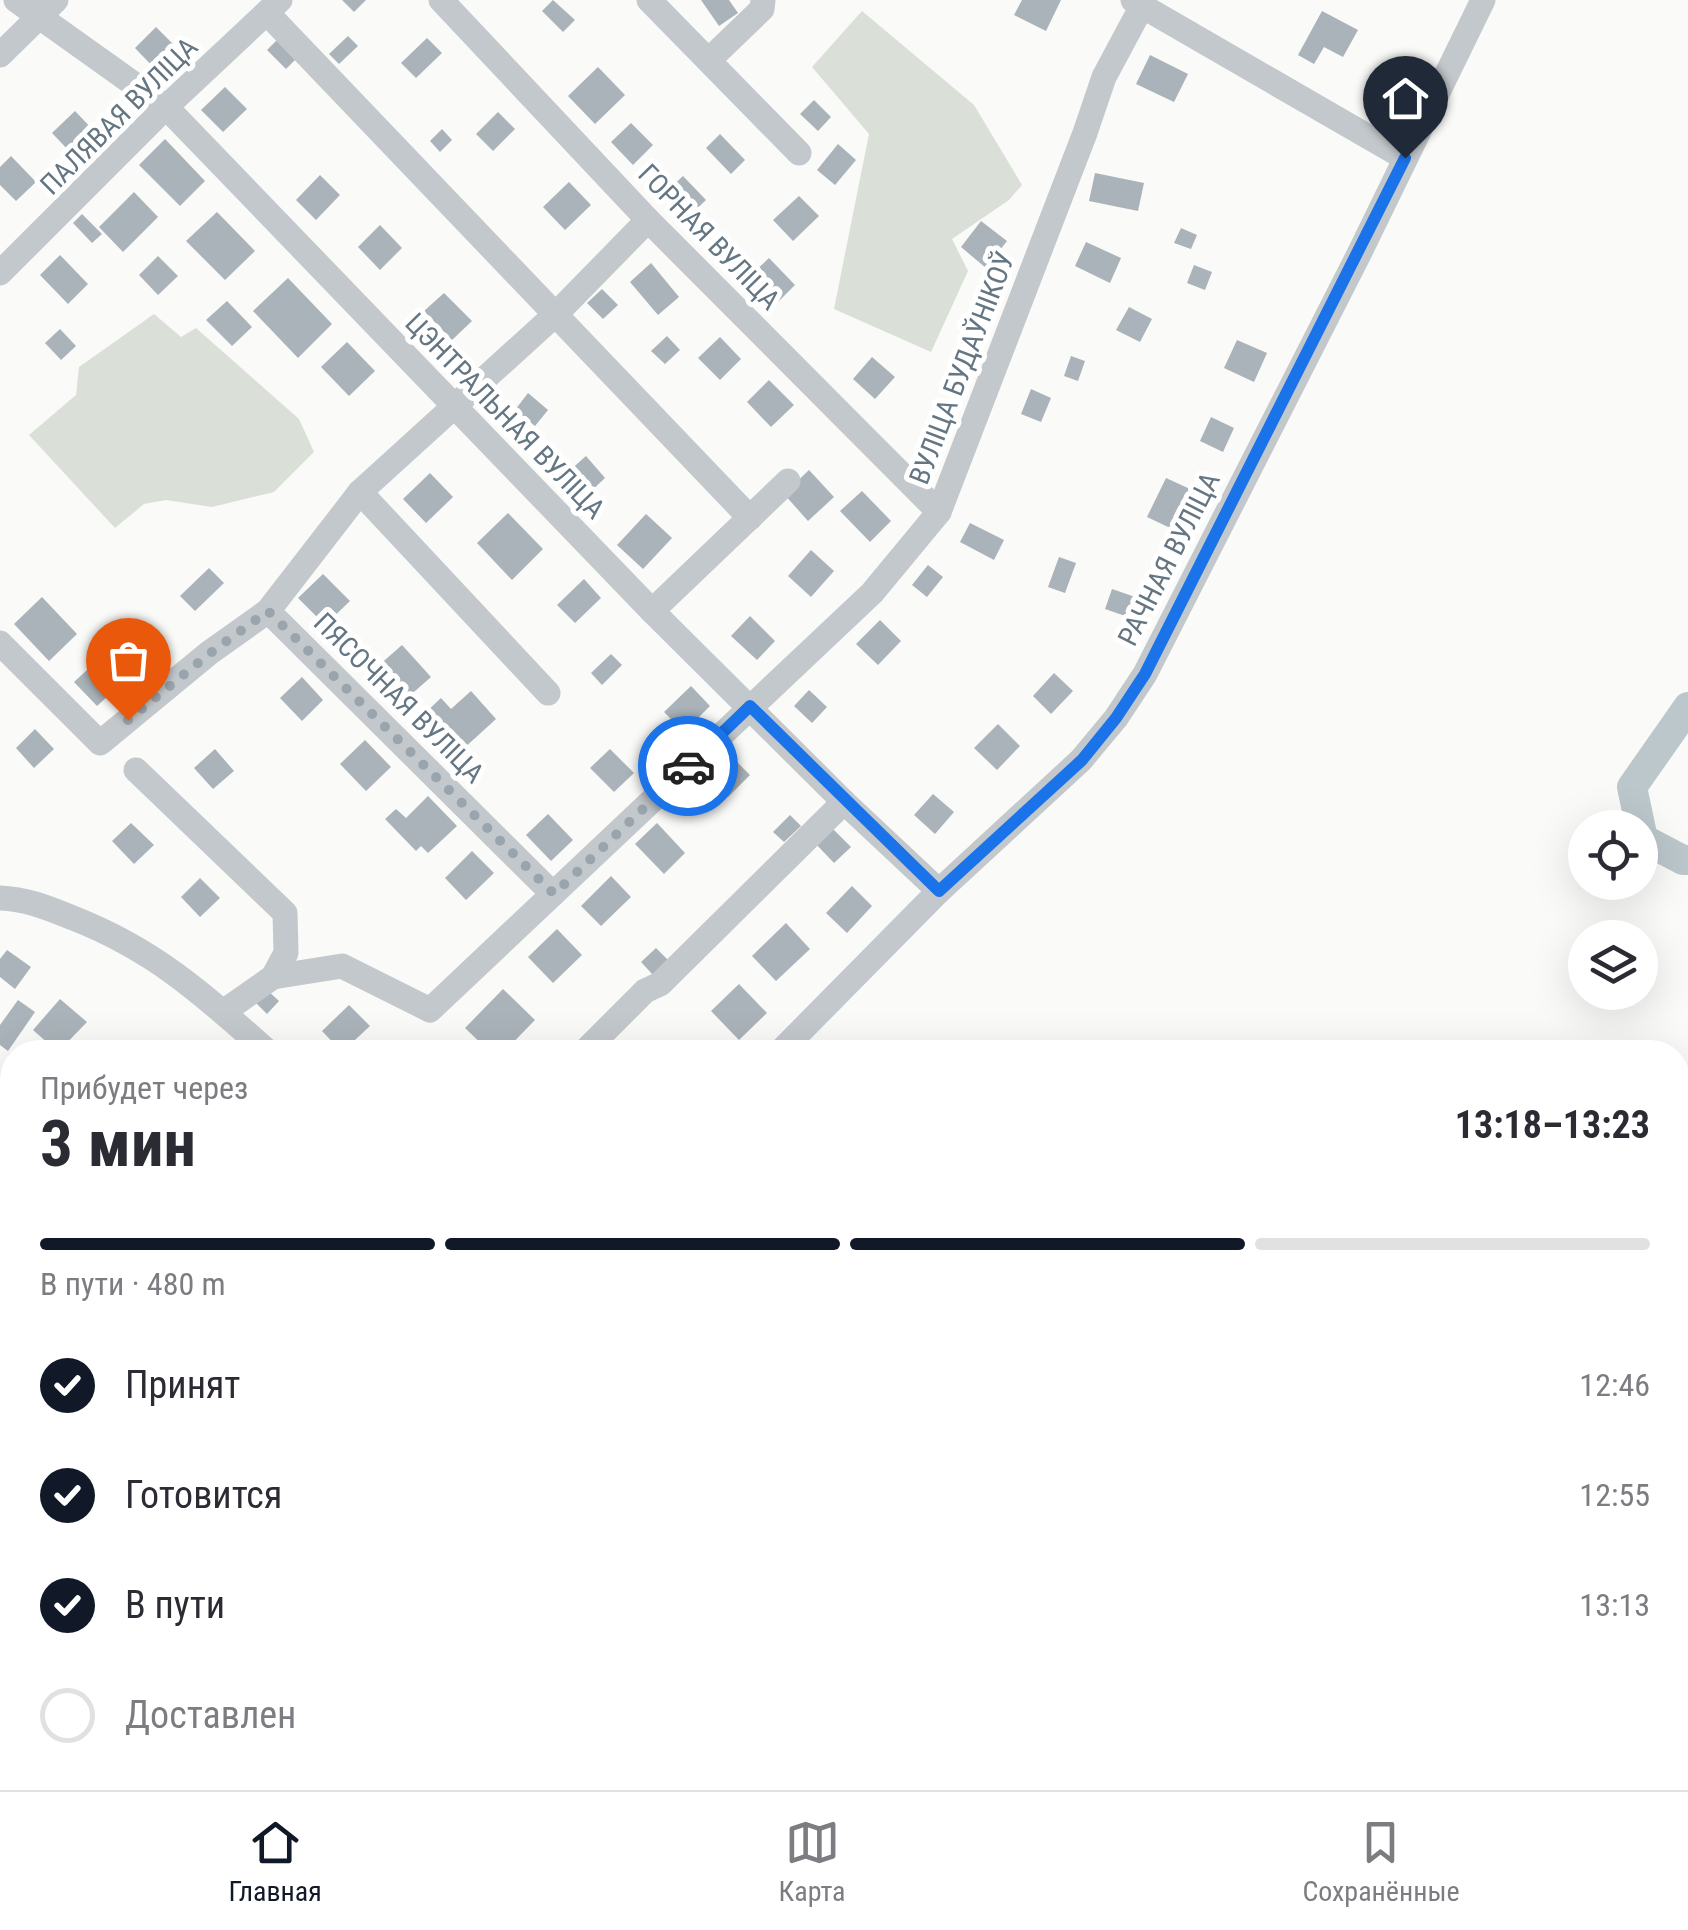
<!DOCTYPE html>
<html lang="ru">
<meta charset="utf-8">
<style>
:root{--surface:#fff;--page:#f2f2f3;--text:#2b2b33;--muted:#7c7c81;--line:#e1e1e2;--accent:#111827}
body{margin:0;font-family:"Roboto Condensed",sans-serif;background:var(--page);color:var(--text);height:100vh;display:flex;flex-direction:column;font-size:38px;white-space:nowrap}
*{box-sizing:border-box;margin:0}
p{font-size:32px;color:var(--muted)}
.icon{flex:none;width:55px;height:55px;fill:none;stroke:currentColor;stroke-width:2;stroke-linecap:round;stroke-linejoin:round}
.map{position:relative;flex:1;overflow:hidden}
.details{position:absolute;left:0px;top:1040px;width:1690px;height:750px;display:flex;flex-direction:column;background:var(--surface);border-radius:40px 40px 0 0;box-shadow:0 10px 40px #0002}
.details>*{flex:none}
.tools{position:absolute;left:1568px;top:810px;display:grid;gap:20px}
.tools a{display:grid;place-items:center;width:90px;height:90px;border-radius:50%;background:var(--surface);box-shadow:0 10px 40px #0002;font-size:50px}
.pin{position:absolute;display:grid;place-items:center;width:85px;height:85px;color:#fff;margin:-102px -42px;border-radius:50% 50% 50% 0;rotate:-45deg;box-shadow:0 0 10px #0007}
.pin .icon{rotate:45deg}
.courier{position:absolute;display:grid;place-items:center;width:100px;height:100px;margin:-50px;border:8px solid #1a73e8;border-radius:50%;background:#fff;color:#222;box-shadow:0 2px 12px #0007}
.headline em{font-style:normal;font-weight:700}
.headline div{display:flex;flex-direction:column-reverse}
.headline{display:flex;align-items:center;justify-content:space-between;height:170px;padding:0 40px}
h1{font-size:65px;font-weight:700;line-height:75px}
.bar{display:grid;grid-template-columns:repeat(4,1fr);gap:15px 10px;align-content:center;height:120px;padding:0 40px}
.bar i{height:12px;border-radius:8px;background:var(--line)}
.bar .current{background:var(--accent)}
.bar p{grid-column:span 4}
ol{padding:0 40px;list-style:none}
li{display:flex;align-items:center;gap:30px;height:110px}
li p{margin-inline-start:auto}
li .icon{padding:10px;border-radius:50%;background:var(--accent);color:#fff;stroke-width:4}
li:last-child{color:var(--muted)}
li i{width:55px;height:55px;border:5px solid var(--line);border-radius:50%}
.dock{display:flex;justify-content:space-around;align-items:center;height:140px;border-top:2px solid var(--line);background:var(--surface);font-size:28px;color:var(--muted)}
.dock a{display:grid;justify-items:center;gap:5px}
.dock .current{color:var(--accent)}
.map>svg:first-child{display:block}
</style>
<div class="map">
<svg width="1688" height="1790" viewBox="0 0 1688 1790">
<rect width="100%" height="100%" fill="#fafaf8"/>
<g fill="#dadfd7">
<polygon points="862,11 974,105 1022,185 1009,200 952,239 968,271 931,352 834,309 869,134 812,67"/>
<polygon points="154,314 181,337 196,328 299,419 314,452 274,492 212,507 166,500 144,504 115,528 29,435 76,395 79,367"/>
<polygon points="0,1307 12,1316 12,1431 7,1435 0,1469"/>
</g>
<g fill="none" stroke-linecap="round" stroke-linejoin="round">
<g stroke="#bbc7cb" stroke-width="5">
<polyline points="672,1790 677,1778"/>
<polyline points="872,1790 877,1778"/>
<polyline points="1063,1790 1068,1778"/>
</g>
<g stroke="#bbc7cb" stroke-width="30">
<polyline points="1688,707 1632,787 1643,839 1683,860 1688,860"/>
<polyline points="1678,1523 1688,1520"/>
<polyline points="1335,1790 1342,1778"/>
</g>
</g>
<g fill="#aab3b9">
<polygon points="342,0 366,0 354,12"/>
<polygon points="553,0 575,20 563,32 542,11"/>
<polygon points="701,0 729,0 738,13 719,26"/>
<polygon points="1022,0 1061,0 1046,31 1014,15"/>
<polygon points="1322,11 1358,30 1343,57 1324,47 1314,64 1298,55"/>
<polygon points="156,27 180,51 158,72 135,48"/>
<polygon points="348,36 358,46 339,64 329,54"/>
<polygon points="280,37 299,56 286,69 267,50"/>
<polygon points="427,38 442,53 416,78 401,63"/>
<polygon points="1150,55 1188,74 1174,102 1136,84"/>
<polygon points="598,67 625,95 595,124 568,96"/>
<polygon points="1390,78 1415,90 1397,128 1371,116"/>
<polygon points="225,87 247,109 223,132 201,110"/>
<polygon points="814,100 831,117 818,131 800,114"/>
<polygon points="75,111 95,132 72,154 52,133"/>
<polygon points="498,112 515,129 493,151 476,134"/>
<polygon points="631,123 653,145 633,165 611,142"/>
<polygon points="442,129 452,140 440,152 430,141"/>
<polygon points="720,134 745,160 731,174 706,148"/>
<polygon points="165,139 205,181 180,206 139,165"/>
<polygon points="838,144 856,160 835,185 817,170"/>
<polygon points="11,156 36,182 16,201 0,185 0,167"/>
<polygon points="1095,173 1144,183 1138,211 1089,201"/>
<polygon points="320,175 340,195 316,220 296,200"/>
<polygon points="683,176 706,200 686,219 663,195"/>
<polygon points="569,182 591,205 565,230 543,207"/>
<polygon points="134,192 158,217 123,252 99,227"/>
<polygon points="799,196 819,216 793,241 773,220"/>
<polygon points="217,212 255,251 225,280 186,241"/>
<polygon points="82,214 102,234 92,243 73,223"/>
<polygon points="981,221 1007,241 986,268 961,247"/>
<polygon points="380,225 402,248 380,270 358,247"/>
<polygon points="1181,228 1197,235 1191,249 1174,243"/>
<polygon points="1086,242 1121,258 1110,283 1075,266"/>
<polygon points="60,255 88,284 68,304 40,275"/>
<polygon points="158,256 178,276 158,295 139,275"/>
<polygon points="769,258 795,285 775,305 748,278"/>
<polygon points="651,263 679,297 658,315 630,282"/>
<polygon points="1194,265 1212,272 1205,290 1187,283"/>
<polygon points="288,278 332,324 298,358 253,311"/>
<polygon points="602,289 618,305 603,319 587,303"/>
<polygon points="444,293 472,321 452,340 424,311"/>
<polygon points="227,301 252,327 232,346 206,320"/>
<polygon points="1129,307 1152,319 1140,342 1116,330"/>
<polygon points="60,329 76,346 61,360 45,343"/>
<polygon points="667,336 680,350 665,364 651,351"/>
<polygon points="720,337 741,359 720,380 698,358"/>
<polygon points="1237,340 1267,353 1254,382 1224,368"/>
<polygon points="347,342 375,371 349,396 321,367"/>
<polygon points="1071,356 1085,361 1078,381 1064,376"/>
<polygon points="872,357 895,377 875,399 853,379"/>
<polygon points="769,380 794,405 771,427 747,402"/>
<polygon points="1031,389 1051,398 1041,422 1021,414"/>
<polygon points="528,393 548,410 535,426 515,410"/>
<polygon points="1211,417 1234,428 1223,452 1200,441"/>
<polygon points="586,456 605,478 587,495 567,473"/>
<polygon points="809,470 834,497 808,521 784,494"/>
<polygon points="430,473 453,497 426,523 403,499"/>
<polygon points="1166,478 1201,494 1183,534 1147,517"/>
<polygon points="862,491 891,521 870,542 840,511"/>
<polygon points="508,513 543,549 512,580 477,543"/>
<polygon points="646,514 672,538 643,569 617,545"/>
<polygon points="970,523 1004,540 994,560 960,542"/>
<polygon points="811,550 834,571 811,597 788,576"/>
<polygon points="1059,557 1076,563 1065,593 1048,587"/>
<polygon points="928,565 943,577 927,597 912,585"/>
<polygon points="209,568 224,583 195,611 180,596"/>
<polygon points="323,574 350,601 325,625 298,598"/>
<polygon points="584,579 601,598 575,623 557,605"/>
<polygon points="1112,589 1144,600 1137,620 1105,609"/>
<polygon points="42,597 77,634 49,661 14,624"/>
<polygon points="750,616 775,641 757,660 731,636"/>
<polygon points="880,620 901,641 878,665 856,644"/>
<polygon points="402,645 431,677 406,699 377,667"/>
<polygon points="611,654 622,665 602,685 591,673"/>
<polygon points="99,659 122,683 97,706 74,682"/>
<polygon points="1054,673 1073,691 1051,714 1033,696"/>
<polygon points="302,677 323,700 302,721 280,698"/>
<polygon points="691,686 710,706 684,732 664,712"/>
<polygon points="809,690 827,707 812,723 794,706"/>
<polygon points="471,691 496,719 462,750 447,733 443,738 423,715 441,698 451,709"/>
<polygon points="998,724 1020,746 997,770 974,748"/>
<polygon points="35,729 54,749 34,768 16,748"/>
<polygon points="365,740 391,767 366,791 340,764"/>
<polygon points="215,749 234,771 213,789 194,768"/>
<polygon points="610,749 634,773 614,792 590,768"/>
<polygon points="734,759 750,775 728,797 712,781"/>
<polygon points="933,794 954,812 935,834 914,815"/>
<polygon points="428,796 457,826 428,853 421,846 416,851 385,819 396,809 406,818"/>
<polygon points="548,814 573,840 551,861 526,835"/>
<polygon points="790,815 801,826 784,842 773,832"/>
<polygon points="131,823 154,845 134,864 112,841"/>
<polygon points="657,823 685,853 664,874 635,844"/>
<polygon points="830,826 851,847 834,863 814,842"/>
<polygon points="472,851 494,873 466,900 445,878"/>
<polygon points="611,876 631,897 601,926 581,906"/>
<polygon points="200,878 220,898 200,917 181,897"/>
<polygon points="852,886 872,906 847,933 826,913"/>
<polygon points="786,923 810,949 776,981 752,956"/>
<polygon points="557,929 582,955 553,983 528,957"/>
<polygon points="656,948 669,961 654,976 641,962"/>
<polygon points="7,950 31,967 15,989 0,977 0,959"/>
<polygon points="739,984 767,1013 739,1040 711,1011"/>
<polygon points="503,989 535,1020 504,1052 490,1052 465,1028"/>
<polygon points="267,990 279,1001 267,1014 255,1002"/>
<polygon points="60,999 87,1022 58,1052 33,1030"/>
<polygon points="18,1000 35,1012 8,1051 0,1045 0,1025"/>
<polygon points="349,1005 370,1026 342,1052 322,1031"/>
<polygon points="444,1040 456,1052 432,1052"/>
<polygon points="181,1778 221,1778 212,1790 199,1790"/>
<polygon points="269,1778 298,1778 289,1790 274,1790 265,1783"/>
</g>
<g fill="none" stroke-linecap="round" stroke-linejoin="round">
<g stroke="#bbbfc2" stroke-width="2.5" stroke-dasharray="5 5" stroke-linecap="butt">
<polyline points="0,1655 12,1665"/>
<polyline points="154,1778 169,1790"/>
</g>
<g stroke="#c3c8cc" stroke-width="25">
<polyline points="16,0 166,107 652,611 844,802 939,891"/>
<polyline points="441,0 648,220 939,512"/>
<polyline points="649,0 799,153"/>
<polyline points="1142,6 1405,158"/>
<polyline points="267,13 750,518"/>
<polyline points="0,55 56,0"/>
<polyline points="709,60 762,9 763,0"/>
<polyline points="0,273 166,107 280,0"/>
<polyline points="360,492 548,693"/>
<polyline points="268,611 553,894"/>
<polyline points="652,611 788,481"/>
<polyline points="0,643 100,743 209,653 268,611 360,492 557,313 648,220"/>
<polyline points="136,770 285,913 286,953 273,977 223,1012"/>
<path d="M0,898C27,899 48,908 73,918C155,950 204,995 268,1052"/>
<polyline points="273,977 342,966 430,1010 872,593 939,512 1085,133 1104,77 1142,6 1133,0"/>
<polyline points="584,1052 645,991 660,984 844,802"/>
<polyline points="780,1052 939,891 1081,760 1116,718 1145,674 1359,254 1483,0"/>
<polyline points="243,1790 252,1778"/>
</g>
</g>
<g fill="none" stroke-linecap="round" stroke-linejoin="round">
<polyline stroke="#99a4ac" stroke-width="10" stroke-dasharray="0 18" points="128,720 209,654 268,611 554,894 688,766"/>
<polyline stroke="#1a73e8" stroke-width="12" points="688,766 750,706 939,891 1082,760 1116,718 1145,674 1405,158"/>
</g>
<g text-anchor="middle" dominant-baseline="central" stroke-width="10" stroke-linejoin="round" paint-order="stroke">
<g font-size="28" fill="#657683" stroke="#fff">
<text transform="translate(119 116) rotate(-45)">ПАЛЯВАЯ ВУЛІЦА</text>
<text transform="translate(709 237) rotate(46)">ГОРНАЯ ВУЛІЦА</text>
<text transform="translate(962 368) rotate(-69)">ВУЛІЦА БУДАЎНІКОЎ</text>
<text transform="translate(505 416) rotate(46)">ЦЭНТРАЛЬНАЯ ВУЛІЦА</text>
<text transform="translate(1169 559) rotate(-63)">РАЧНАЯ ВУЛІЦА</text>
<text transform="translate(399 698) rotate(45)">ПЯСОЧНАЯ ВУЛІЦА</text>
</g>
</g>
</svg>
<div class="tools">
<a><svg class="icon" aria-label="locate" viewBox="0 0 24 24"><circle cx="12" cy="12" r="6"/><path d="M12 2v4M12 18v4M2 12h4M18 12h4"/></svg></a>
<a><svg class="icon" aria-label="layers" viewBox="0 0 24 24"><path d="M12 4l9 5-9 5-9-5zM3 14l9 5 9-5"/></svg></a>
</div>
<div class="pin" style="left:128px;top:720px;background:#ea580c"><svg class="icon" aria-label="bag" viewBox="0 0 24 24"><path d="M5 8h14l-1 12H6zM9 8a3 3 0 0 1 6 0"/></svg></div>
<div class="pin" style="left:1405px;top:158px;background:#1f2937"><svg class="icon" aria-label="home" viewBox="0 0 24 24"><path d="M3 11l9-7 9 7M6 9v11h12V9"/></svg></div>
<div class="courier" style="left:688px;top:766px"><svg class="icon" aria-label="car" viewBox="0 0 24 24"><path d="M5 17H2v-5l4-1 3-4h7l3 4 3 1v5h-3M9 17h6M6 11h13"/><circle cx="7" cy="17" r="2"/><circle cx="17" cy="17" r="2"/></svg></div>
<section class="details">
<div class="headline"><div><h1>3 мин</h1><p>Прибудет через</p></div><em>13:18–13:23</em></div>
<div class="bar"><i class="current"></i><i class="current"></i><i class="current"></i><i></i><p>В пути · 480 m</p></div>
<ol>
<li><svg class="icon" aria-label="check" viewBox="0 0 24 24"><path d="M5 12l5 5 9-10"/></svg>Принят<p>12:46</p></li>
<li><svg class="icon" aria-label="check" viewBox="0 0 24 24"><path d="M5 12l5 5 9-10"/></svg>Готовится<p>12:55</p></li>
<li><svg class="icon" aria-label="check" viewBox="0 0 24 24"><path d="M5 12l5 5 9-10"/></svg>В пути<p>13:13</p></li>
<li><i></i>Доставлен</li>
</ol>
</section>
</div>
<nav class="dock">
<a class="current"><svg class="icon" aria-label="home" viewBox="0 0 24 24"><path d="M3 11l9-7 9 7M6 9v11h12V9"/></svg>Главная</a>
<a><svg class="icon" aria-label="map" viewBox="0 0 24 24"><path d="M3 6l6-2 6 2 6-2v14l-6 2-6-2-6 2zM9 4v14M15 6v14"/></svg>Карта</a>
<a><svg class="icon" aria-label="saved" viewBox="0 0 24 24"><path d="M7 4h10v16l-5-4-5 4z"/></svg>Сохранённые</a>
</nav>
